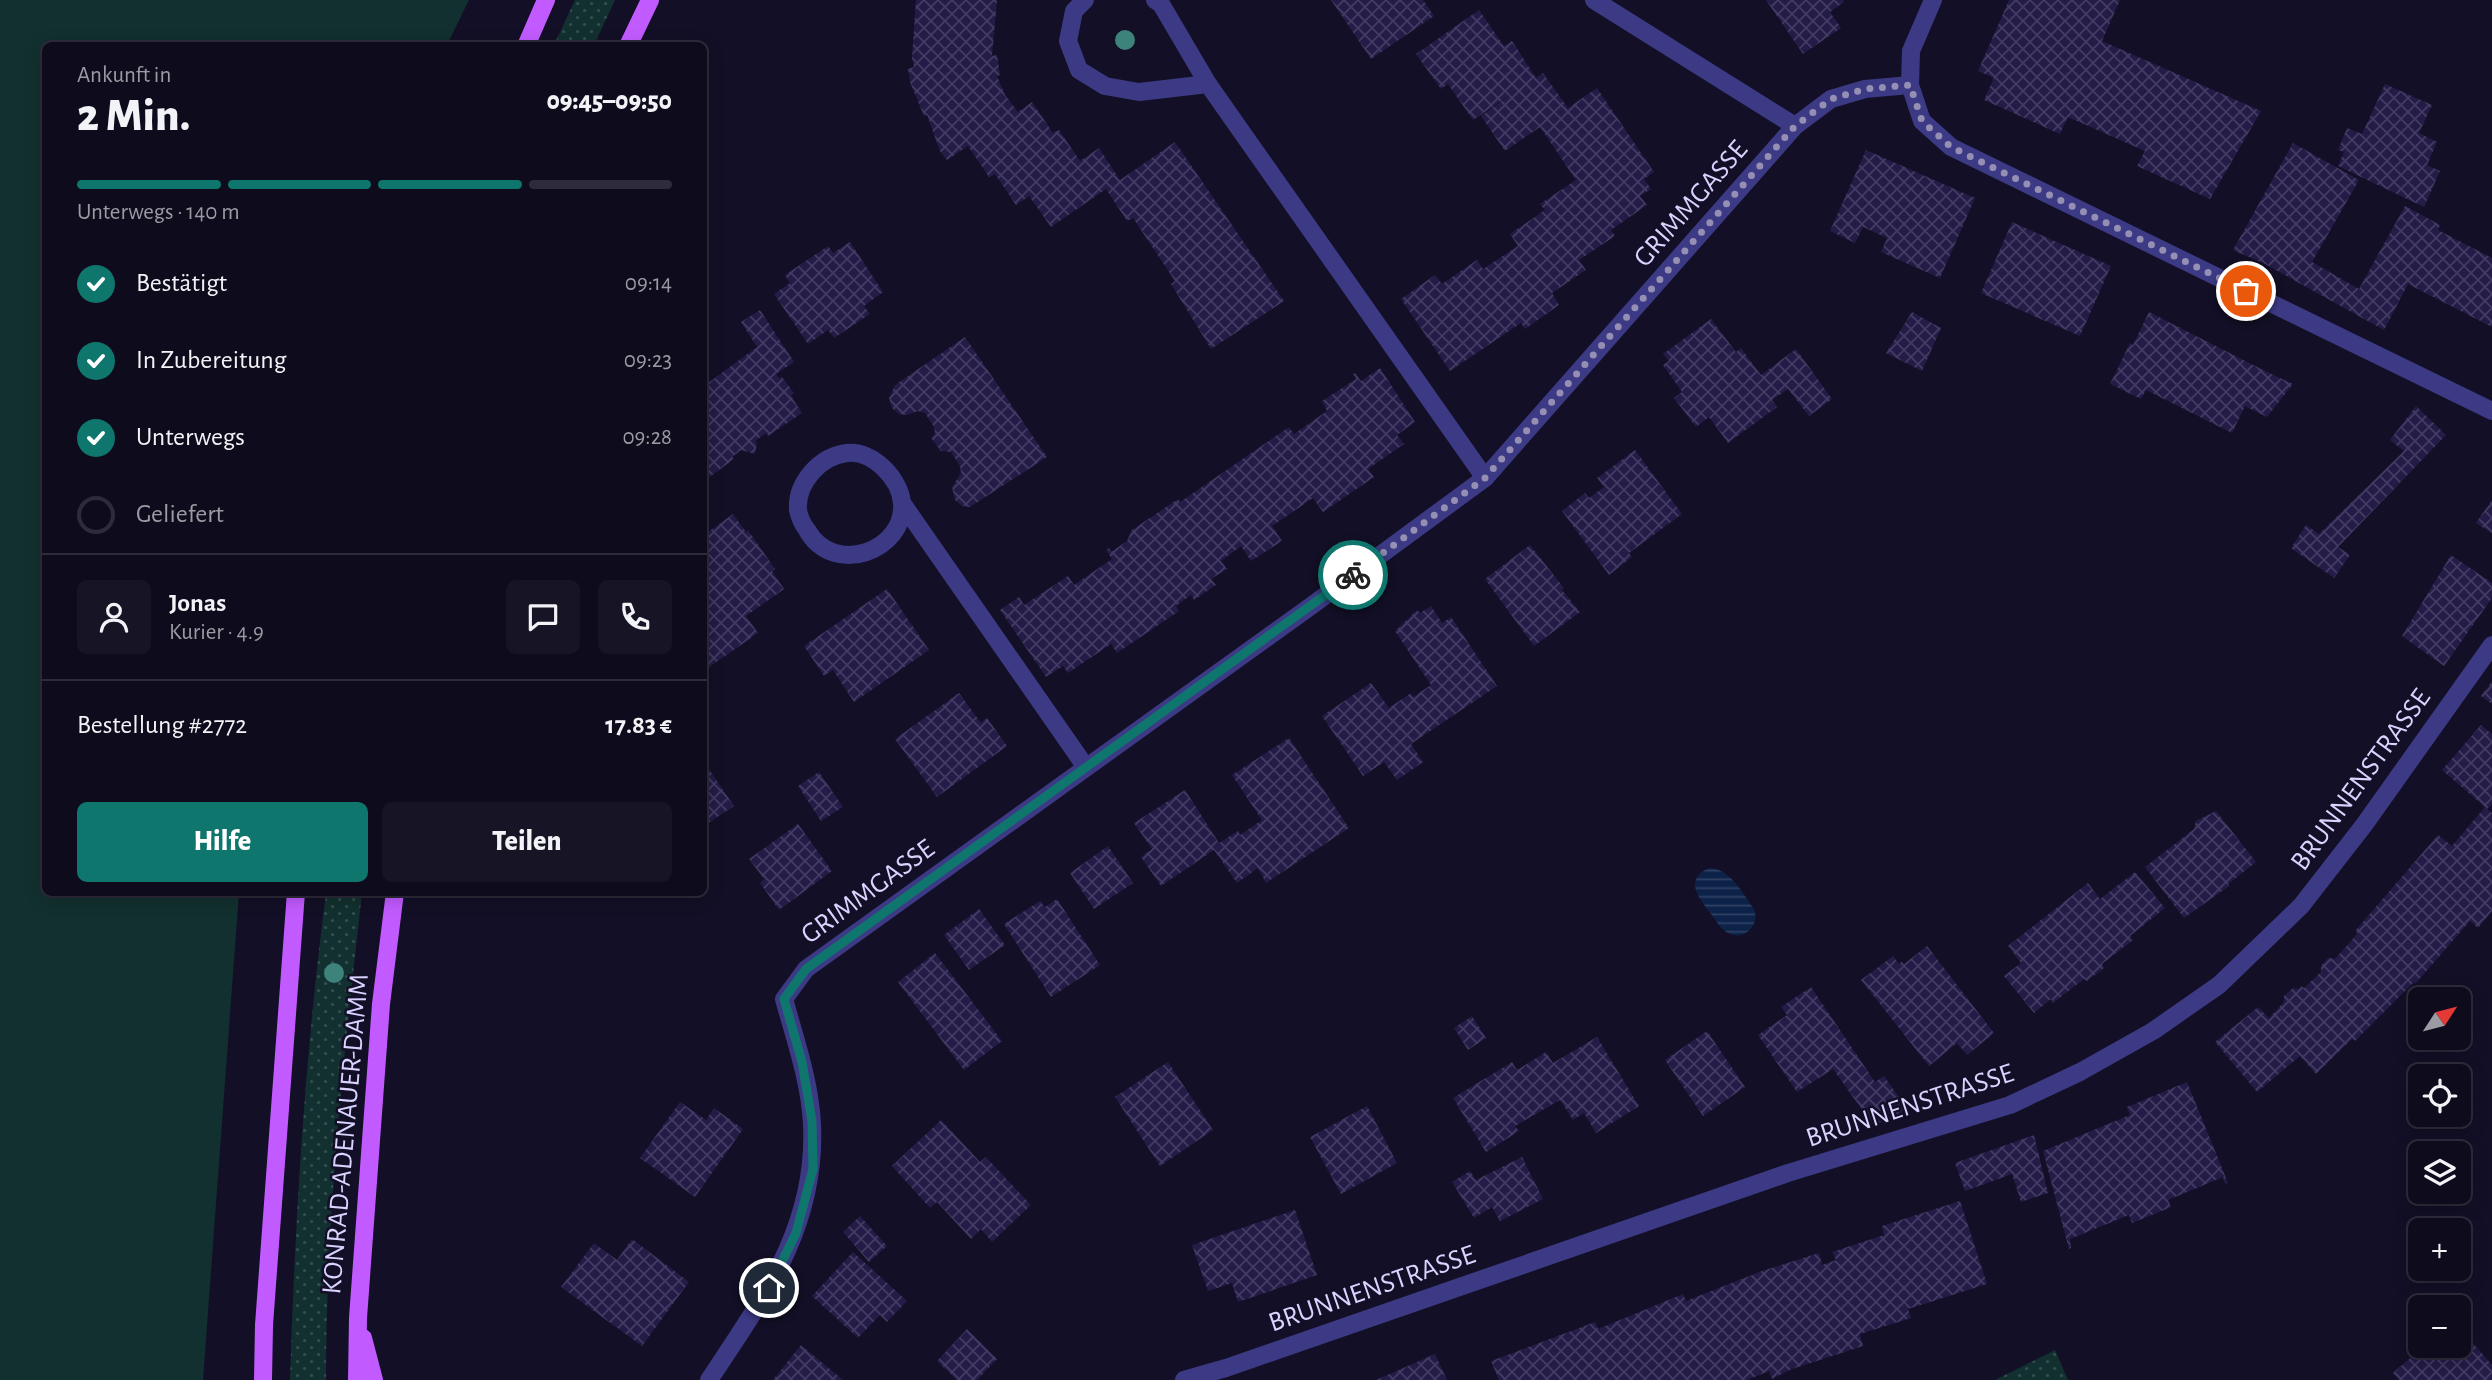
<!DOCTYPE html>
<html lang="de">
<meta charset="utf-8">
<style>
:root{--surface:#0e0b1c;--page:#171425;--text:#f1f3f6;--muted:#9b9ba3;--line:#2e2b3b;--accent:#0f766e}
body{margin:0;font-family:"Alegreya Sans",sans-serif;background:var(--page);color:var(--text);height:100vh;display:flex;flex-direction:column;font-size:26px;white-space:nowrap}
*{box-sizing:border-box;margin:0}
p{font-size:23px;color:var(--muted)}
.icon{flex:none;width:38px;height:38px;fill:none;stroke:currentColor;stroke-width:2;stroke-linecap:round;stroke-linejoin:round}
.map{position:relative;flex:1;overflow:hidden}
.drawer{position:absolute;left:42px;top:42px;width:665px;height:854px;display:flex;flex-direction:column;background:var(--surface);border-radius:10px;box-shadow:0 4px 18px #0003,0 0 0 2px var(--line)}
.drawer>*{flex:none}
.needle{width:46px;rotate:54deg}
.controls{position:absolute;left:2408px;top:987px;display:grid;gap:14px}
.controls a{display:grid;place-items:center;width:63px;height:63px;border-radius:10px;background:var(--surface);box-shadow:0 4px 18px #0003,0 0 0 2px var(--line);font-size:35px}
.pin{position:absolute;display:grid;place-items:center;width:60px;height:60px;color:#fff;margin:-30px;border:4px solid #fff;border-radius:50%;box-shadow:0 2px 7px #0007}
.courier{position:absolute;display:grid;place-items:center;width:70px;height:70px;margin:-35px;border:5px solid #0f766e;border-radius:50%;background:#fff;color:#222;box-shadow:0 2px 9px #0007}
.overview em{font-style:normal;font-weight:800}
.overview div{display:flex;flex-direction:column-reverse}
.overview{display:flex;align-items:center;justify-content:space-between;height:119px;padding:0 35px}
h1{font-size:46px;font-weight:800;line-height:52px}
.bar{display:grid;grid-template-columns:repeat(4,1fr);gap:10px 7px;align-content:center;height:84px;padding:0 35px}
.bar i{height:9px;border-radius:5px;background:var(--line)}
.bar .selected{background:var(--accent)}
.bar p{grid-column:span 4}
.line{display:flex;align-items:center;gap:18px;padding:0 35px;border-top:2px solid var(--line)}
.line div{flex:1}
.round{display:grid;place-items:center;flex:none;width:74px;height:74px;border-radius:10px;background:var(--page)}
ol{padding:0 35px;list-style:none}
li{display:flex;align-items:center;gap:21px;height:77px}
li p{margin-inline-start:auto}
li .icon{padding:7px;border-radius:50%;background:var(--accent);color:#fff;stroke-width:4}
li:last-child{color:var(--muted)}
li i{width:38px;height:38px;border:4px solid var(--line);border-radius:50%}
.primary-button{display:flex;gap:14px;margin-top:auto;padding:14px 35px}
.primary-button a{flex:1;height:80px;border-radius:10px;background:var(--accent);color:#fff;font-size:28px;font-weight:800;line-height:80px;text-align:center}
.primary-button a+a{background:var(--page);color:var(--text)}
.map>svg:first-child{display:block}
</style>
<div class="map">
<svg width="2492" height="1380" viewBox="0 0 2492 1380">
<defs>
<pattern id="grass-dots" width="8" height="8" patternUnits="userSpaceOnUse" patternTransform="scale(1.75)"><rect width="8" height="8" fill="#12302f"/><path d="M2 2h.1M6 6h.1" fill="none" stroke="#344d4e" stroke-width="1.8" stroke-linecap="round"/></pattern>
<pattern id="water-rules" width="6" height="5" patternUnits="userSpaceOnUse" patternTransform="scale(1.75)"><rect width="6" height="5" fill="#0c2248"/><path d="M0 2.5h6" fill="none" stroke="#2f4163"/></pattern>
<pattern id="building-cross-hatch" width="8" height="8" patternUnits="userSpaceOnUse" patternTransform="scale(1.75)"><rect width="8" height="8" fill="#241b47"/><path d="M0 0l8 8M0 8l8-8" fill="none" stroke="#433b63"/></pattern>
</defs>
<rect width="100%" height="100%" fill="#130f26"/>
<g fill="url(#grass-dots)">
<polygon points="575,0 615,0 594,45 554,45"/>
<path d="M326,893H362C344,1054 326,1217 326,1380H290C295,1217 305,1054 326,893Z"/>
<polygon points="2055,1350 2068,1380 1995,1380"/>
</g>
<polygon fill="#12302f" points="0,0 469,0 447,45 46,46 46,892 239,893 203,1380 0,1380"/>
<path fill="url(#water-rules)" d="M1709,868C1730,868 1743,894 1754,909C1760,924 1746,940 1730,934C1722,931 1716,921 1711,914C1699,898 1683,880 1709,868Z"/>
<g fill="url(#building-cross-hatch)">
<polygon points="916,0 997,0 992,56 997,55 1000,75 997,76 1005,95 1018,112 1032,102 1053,133 1059,130 1080,161 1099,148 1120,180 1175,142 1284,301 1211,349 1171,284 1175,281 1133,218 1127,221 1106,189 1051,227 1029,196 1016,205 995,174 989,177 968,146 947,160 940,151 927,115 924,116 910,82 908,69 914,67 912,58"/>
<polygon points="1331,0 1423,0 1434,16 1371,59"/>
<polygon points="1766,0 1843,0 1844,2 1830,12 1841,28 1803,54"/>
<polygon points="2009,0 2120,0 2102,41 2261,111 2210,199 2137,166 2145,151 2068,117 2060,134 1984,100 1994,78 1978,71"/>
<polygon points="1479,10 1504,46 1512,41 1536,78 1543,73 1568,108 1597,88 1654,172 1644,179 1651,189 1640,196 1647,205 1611,230 1615,236 1579,260 1586,270 1552,293 1559,305 1525,329 1521,323 1450,371 1401,299 1435,275 1442,284 1477,260 1483,269 1518,246 1510,234 1545,210 1540,204 1576,180 1540,127 1505,151 1481,116 1517,90 1473,120 1448,84 1441,89 1416,54"/>
<polygon points="2385,84 2432,105 2419,133 2437,142 2427,165 2440,171 2424,207 2338,166 2344,152 2338,150 2347,128 2362,134"/>
<polygon points="2293,143 2359,180 2312,262 2359,289 2405,206 2440,225 2438,230 2492,258 2492,327 2408,284 2384,330 2265,264 2233,250"/>
<polygon points="1866,150 1975,198 1940,278 1881,252 1887,238 1863,227 1855,243 1830,231"/>
<polygon points="2012,222 2111,266 2080,336 1981,293"/>
<polygon points="850,242 883,292 864,306 870,314 834,338 828,330 808,344 774,294 790,283 785,275 828,246 833,253"/>
<polygon points="760,310 794,362 776,374 779,378 782,377 794,393 791,396 802,413 768,436 766,433 755,441 757,443 755,454 741,450 732,457 734,459 704,481 704,386 757,347 741,322"/>
<polygon points="1912,312 1941,328 1922,371 1886,353"/>
<polygon points="2149,312 2265,371 2293,384 2267,417 2245,406 2232,433 2146,390 2141,399 2110,384 2130,343 2133,345"/>
<polygon points="1711,319 1736,352 1741,348 1761,375 1796,349 1832,399 1809,416 1788,389 1772,400 1777,407 1728,443 1709,417 1696,427 1674,398 1682,392 1663,365 1669,361 1663,354"/>
<polygon points="965,337 1047,457 970,507 962,506 955,500 952,487 961,473 960,466 951,452 941,451 931,438 935,433 934,427 925,413 918,411 907,415 899,414 892,408 889,398 895,385"/>
<polygon points="1380,368 1415,422 1397,435 1404,444 1368,469 1374,477 1323,512 1313,498 1272,526 1282,541 1251,561 1241,546 1221,561 1227,569 1211,579 1216,585 1194,600 1191,595 1176,606 1179,611 1117,653 1111,644 1068,673 1063,666 1046,677 1000,610 1019,597 1024,605 1068,576 1074,585 1112,559 1106,550 1109,548 1111,552 1127,541 1132,530 1178,499 1180,502 1289,427 1294,434 1327,411 1322,401 1356,379 1353,374 1355,373 1361,381"/>
<polygon points="2416,406 2446,435 2338,547 2350,555 2334,578 2291,548 2306,525 2319,534 2404,451 2390,440"/>
<polygon points="1635,450 1682,514 1629,553 1632,557 1609,575 1562,511 1585,493 1589,498 1604,487 1597,478"/>
<polygon points="2492,500 2492,533 2476,523"/>
<polygon points="733,514 746,532 748,530 775,569 772,571 784,589 746,616 758,633 705,670 704,645 710,640 704,631 704,535"/>
<polygon points="1530,545 1564,588 1562,590 1580,612 1534,646 1485,579"/>
<polygon points="2451,555 2492,583 2492,598 2444,666 2402,636"/>
<polygon points="887,589 929,650 854,702 833,670 824,676 804,646"/>
<polygon points="1431,606 1442,623 1451,617 1497,686 1411,744 1423,762 1397,780 1384,762 1363,776 1322,716 1371,683 1389,708 1411,693 1413,697 1431,685 1395,631 1417,610 1420,613"/>
<polygon points="2492,681 2492,704 2481,696"/>
<polygon points="959,693 981,723 987,718 1007,746 937,797 895,739"/>
<polygon points="2481,725 2492,734 2492,804 2487,809 2492,813 2492,911 2478,928 2470,921 2415,984 2414,982 2355,1041 2352,1039 2316,1074 2300,1056 2257,1092 2215,1042 2258,1007 2269,1018 2284,1002 2284,996 2293,988 2298,989 2301,986 2304,988 2321,972 2321,966 2328,958 2335,959 2358,933 2355,931 2438,835 2452,846 2485,807 2442,770"/>
<polygon points="1289,738 1349,828 1266,883 1258,868 1237,883 1214,850 1161,886 1141,857 1152,849 1134,823 1185,790 1219,843 1238,831 1240,835 1262,820 1232,775"/>
<polygon points="704,762 734,806 704,826"/>
<polygon points="819,772 843,807 821,821 798,786"/>
<polygon points="2216,811 2256,862 2228,884 2229,886 2184,918 2145,867 2194,829 2196,821"/>
<polygon points="798,824 832,871 779,910 760,883 764,879 749,859"/>
<polygon points="1108,846 1133,883 1094,909 1070,873"/>
<polygon points="2135,872 2165,908 2130,936 2133,940 2102,964 2104,968 2087,981 2084,979 2053,1003 2051,999 2034,1013 2004,976 2021,963 2008,946 2088,883 2100,899"/>
<polygon points="1057,899 1100,965 1051,997 1004,924 1040,901 1045,907"/>
<polygon points="979,909 1005,945 969,970 944,935"/>
<polygon points="1927,946 1994,1033 1967,1055 1957,1043 1929,1066 1861,980 1893,956 1899,964 1902,961 1904,964"/>
<polygon points="935,953 1002,1041 964,1070 898,982"/>
<polygon points="1811,987 1875,1082 1884,1076 1910,1113 1873,1125 1833,1069 1797,1092 1758,1035 1787,1015 1781,1007"/>
<polygon points="1472,1016 1486,1038 1468,1050 1454,1028"/>
<polygon points="1707,1031 1745,1087 1703,1116 1665,1060"/>
<polygon points="1597,1037 1639,1106 1596,1133 1584,1113 1573,1120 1560,1100 1515,1126 1519,1131 1486,1152 1453,1098 1512,1062 1517,1070 1546,1052 1553,1063"/>
<polygon points="1168,1062 1213,1130 1160,1166 1115,1097"/>
<polygon points="2187,1082 2228,1183 2225,1184 2223,1177 2168,1200 2171,1207 2169,1208 2132,1223 2129,1215 2070,1239 2071,1248 2069,1249 2043,1151 2130,1115 2127,1107"/>
<polygon points="680,1102 706,1120 714,1108 743,1129 695,1197 640,1158"/>
<polygon points="1367,1106 1397,1163 1341,1194 1310,1137"/>
<polygon points="941,1120 980,1162 986,1157 1031,1205 992,1242 981,1229 971,1239 937,1202 930,1208 892,1166"/>
<polygon points="2034,1135 2048,1193 2021,1202 2012,1174 1965,1191 1955,1163"/>
<polygon points="1522,1157 1543,1199 1500,1221 1492,1207 1474,1218 1452,1182 1470,1171 1476,1180"/>
<polygon points="1960,1201 1987,1284 1908,1309 1911,1318 1860,1334 1863,1346 1792,1369 1772,1379 1769,1371 1747,1380 1499,1380 1491,1361 1595,1322 1598,1329 1683,1294 1686,1301 1762,1271 1819,1253 1822,1265 1836,1260 1832,1252 1884,1235 1882,1226"/>
<polygon points="1295,1210 1317,1275 1238,1302 1232,1283 1208,1291 1192,1245"/>
<polygon points="860,1216 887,1246 869,1262 843,1232"/>
<polygon points="632,1239 689,1282 642,1346 561,1287 594,1243 617,1260"/>
<polygon points="853,1252 907,1301 887,1322 880,1315 858,1338 812,1296"/>
<polygon points="2459,1327 2492,1365 2492,1380 2399,1380 2393,1373 2424,1346 2459,1346"/>
<polygon points="967,1329 997,1359 977,1380 957,1380 937,1361"/>
<polygon points="801,1345 843,1380 773,1380"/>
<polygon points="1435,1354 1447,1380 1376,1380"/>
</g>
<g fill="none" stroke-linecap="round" stroke-linejoin="round">
<g stroke="#3d3a85" stroke-width="18">
<polyline points="1085,0 1074,11 1068,41 1079,70 1105,86 1139,92 1208,84"/>
<polyline points="1155,0 1161,4 1208,84 1485,478"/>
<polyline points="1594,0 1795,126"/>
<polyline points="1910,85 1922,121 1951,147 2492,411"/>
<path d="M902,503C900,479 873,450 847,453C820,456 796,483 798,510C799,516 803,525 807,530C834,578 906,550 902,503L1085,766"/>
<path d="M709,1380C763,1298 817,1227 812,1124C810,1082 795,1039 784,999L806,969L1311,606L1485,478L1795,126L1831,99L1865,89L1910,85L1911,51L1933,0"/>
<polyline points="1184,1380 1226,1368 1788,1173 2010,1105 2080,1072 2153,1031 2219,985 2301,906 2364,825 2492,645"/>
</g>
<g stroke="#c25bff" stroke-width="18">
<polyline points="526,46 546,0"/>
<polyline points="628,46 650,0"/>
<polyline points="363,1338 374,1380"/>
<polyline points="263,1380 264,1325 296,892"/>
<polyline points="357,1380 358,1318 381,1004 395,892"/>
</g>
</g>
<g fill="#3d827b">
<circle cx="1125" cy="40" r="10"/>
<circle cx="334" cy="973" r="10"/>
</g>
<g fill="none" stroke-linecap="round" stroke-linejoin="round">
<polyline stroke="#948fb3" stroke-width="7" stroke-dasharray="0 12.6" points="1353,575 1485,478 1795,126 1831,99 1865,89 1910,85 1922,121 1951,147 2246,291"/>
<polyline stroke="#0f766e" stroke-width="9" points="769,1288 796,1233 813,1169 812,1121 802,1062 784,999 806,969 1353,575"/>
</g>
<g text-anchor="middle" dominant-baseline="central" stroke-width="5" stroke-linejoin="round" paint-order="stroke">
<g font-size="28" fill="#d9d4ff" stroke="#130f26">
<text transform="translate(1691 204) rotate(-49)">GRIMMGASSE</text>
<text transform="translate(2361 780) rotate(-54)">BRUNNENSTRASSE</text>
<text transform="translate(868 892) rotate(-36)">GRIMMGASSE</text>
<text transform="translate(1910 1106) rotate(-18)">BRUNNENSTRASSE</text>
<text transform="translate(346 1134) rotate(-85)">KONRAD-ADENAUER-DAMM</text>
<text transform="translate(1372 1289) rotate(-19)">BRUNNENSTRASSE</text>
</g>
</g>
</svg>
<div class="controls">
<a><svg class="needle" viewBox="-14 -14 28 28"><path d="M0-13l5 13h-10z" fill="#e53935"/><path d="M0 13l5-13h-10z" fill="#9b9ba3"/></svg></a>
<a><svg class="icon" aria-label="locate" viewBox="0 0 24 24"><circle cx="12" cy="12" r="6"/><path d="M12 2v4M12 18v4M2 12h4M18 12h4"/></svg></a>
<a><svg class="icon" aria-label="layers" viewBox="0 0 24 24"><path d="M12 4l9 5-9 5-9-5zM3 14l9 5 9-5"/></svg></a>
<a>+</a>
<a>−</a>
</div>
<div class="pin" style="left:2246px;top:291px;background:#ea580c"><svg class="icon" aria-label="bag" viewBox="0 0 24 24"><path d="M5 8h14l-1 12H6zM9 8a3 3 0 0 1 6 0"/></svg></div>
<div class="pin" style="left:769px;top:1288px;background:#1f2937"><svg class="icon" aria-label="home" viewBox="0 0 24 24"><path d="M3 11l9-7 9 7M6 9v11h12V9"/></svg></div>
<div class="courier" style="left:1353px;top:575px"><svg class="icon" aria-label="bike" viewBox="0 0 24 24"><circle cx="6" cy="16" r="4"/><circle cx="18" cy="16" r="4"/><path d="M6 16l4-8h5l3 8M10 8l3 8H6M13 5h3"/></svg></div>
<section class="drawer">
<div class="overview"><div><h1>2 Min.</h1><p>Ankunft in</p></div><em>09:45–09:50</em></div>
<div class="bar"><i class="selected"></i><i class="selected"></i><i class="selected"></i><i></i><p>Unterwegs · 140 m</p></div>
<ol>
<li><svg class="icon" aria-label="check" viewBox="0 0 24 24"><path d="M5 12l5 5 9-10"/></svg>Bestätigt<p>09:14</p></li>
<li><svg class="icon" aria-label="check" viewBox="0 0 24 24"><path d="M5 12l5 5 9-10"/></svg>In Zubereitung<p>09:23</p></li>
<li><svg class="icon" aria-label="check" viewBox="0 0 24 24"><path d="M5 12l5 5 9-10"/></svg>Unterwegs<p>09:28</p></li>
<li><i></i>Geliefert</li>
</ol>
<div class="line" style="height:126px"><a class="round"><svg class="icon" aria-label="person" viewBox="0 0 24 24"><circle cx="12" cy="8" r="4"/><path d="M4 21q1-7 8-7t8 7"/></svg></a><div><b>Jonas</b><p>Kurier · 4.9</p></div><a class="round"><svg class="icon" aria-label="chat" viewBox="0 0 24 24"><path d="M4 5h16v11H9l-5 4z"/></svg></a><a class="round"><svg class="icon" aria-label="phone" viewBox="0 0 24 24"><path d="M5 4h4l2 5-3 2q2 4 5 5l2-3 5 2v4C11 20 4 13 5 4z"/></svg></a></div>
<div class="line" style="height:91px"><div>Bestellung #2772</div><b>17.83 €</b></div>
<div class="primary-button"><a>Hilfe</a><a>Teilen</a></div>
</section>
</div>
